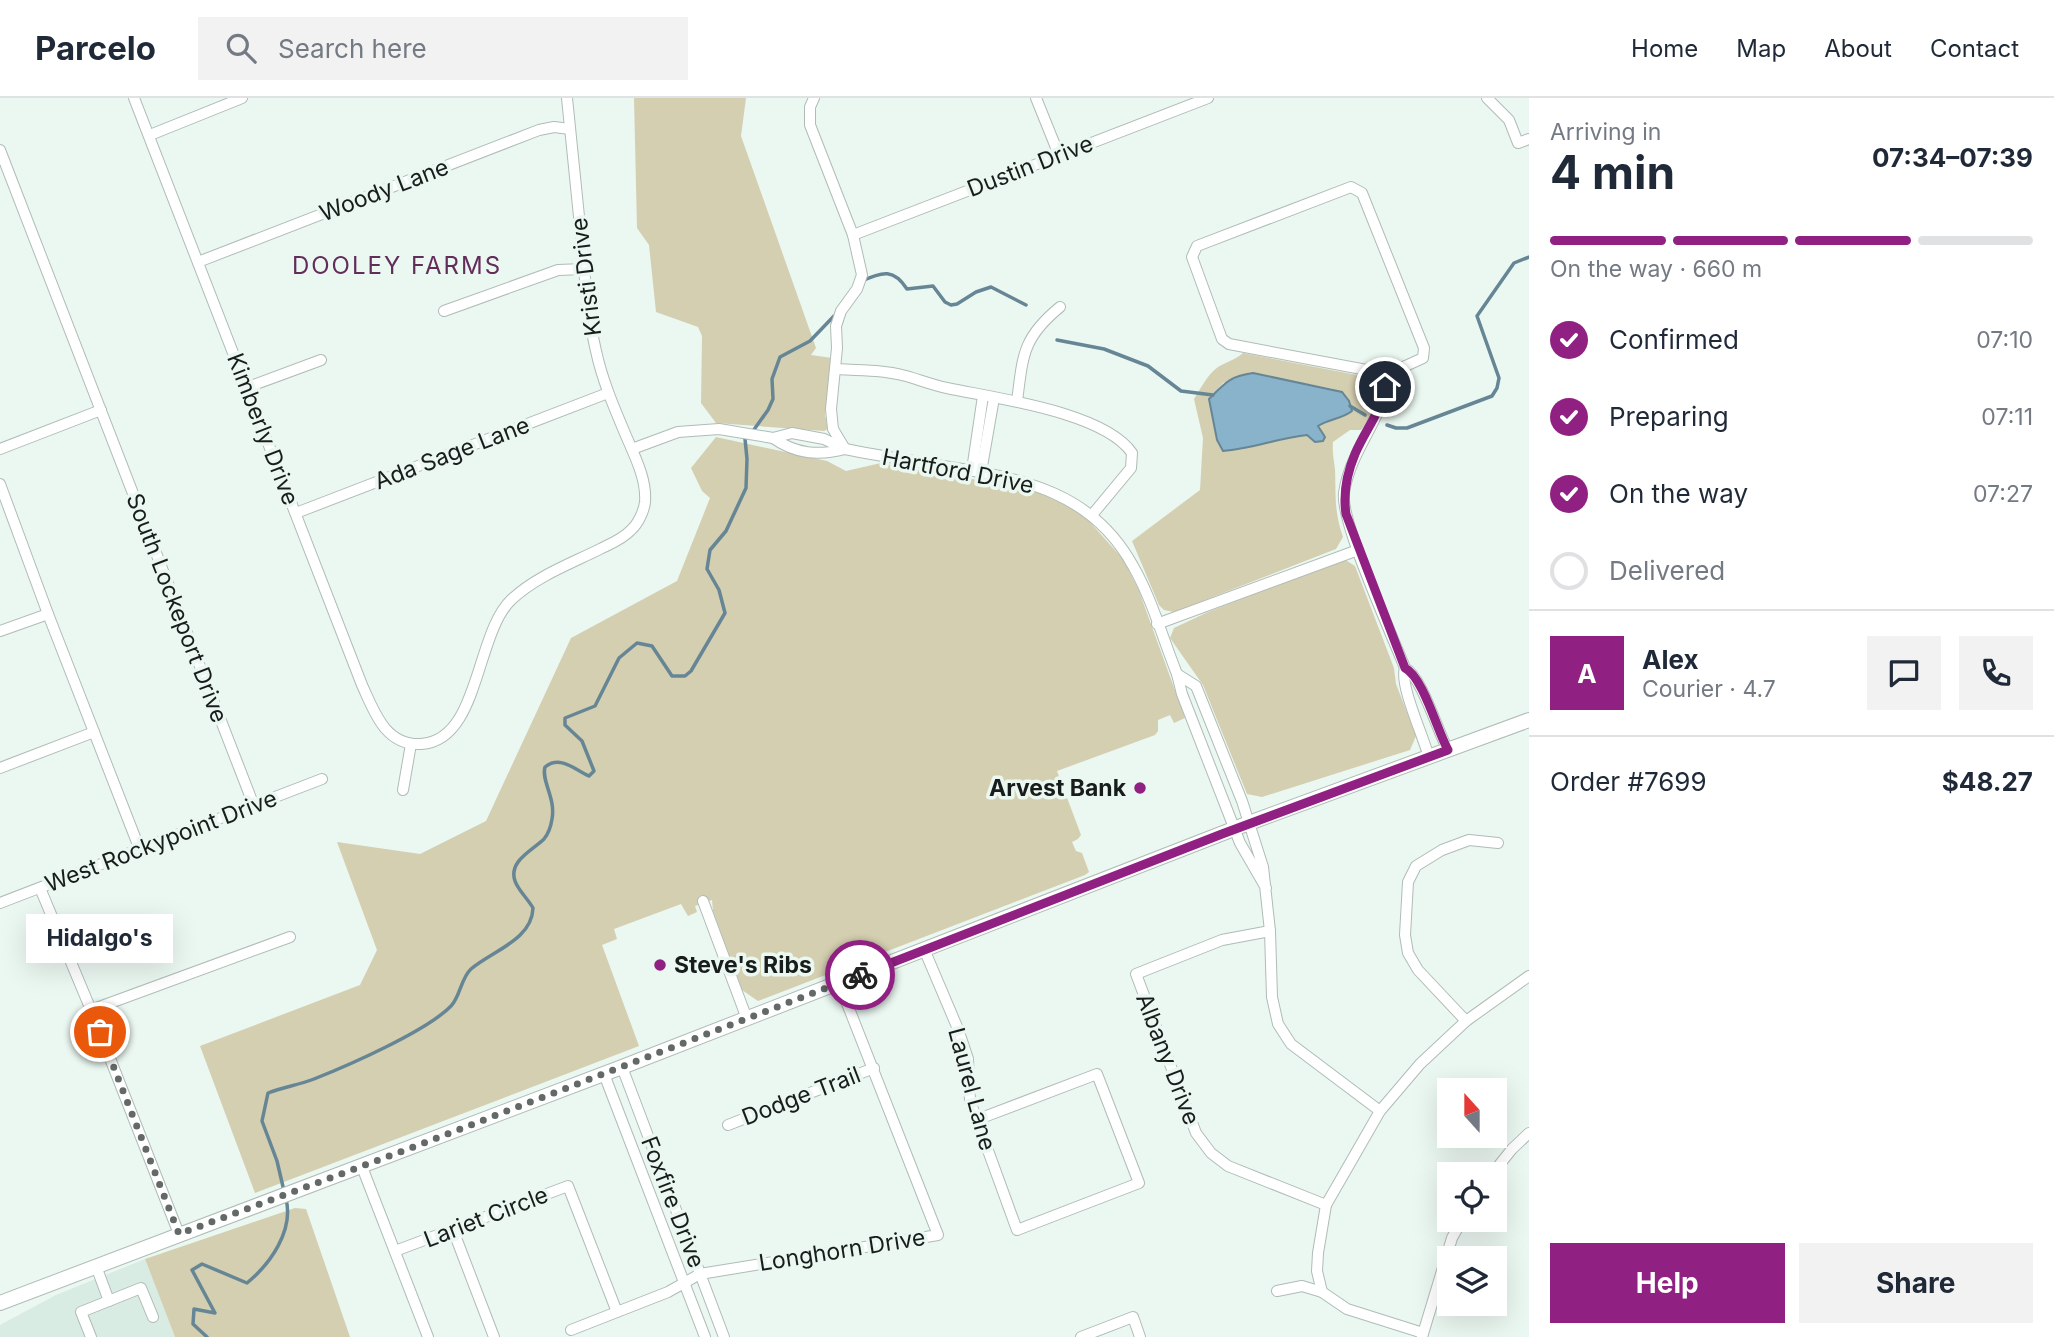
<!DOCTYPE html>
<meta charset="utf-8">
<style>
:root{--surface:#fff;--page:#f2f2f3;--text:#1f2937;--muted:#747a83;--line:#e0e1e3;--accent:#902183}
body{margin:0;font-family:Inter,sans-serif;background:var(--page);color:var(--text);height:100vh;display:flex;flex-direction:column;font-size:26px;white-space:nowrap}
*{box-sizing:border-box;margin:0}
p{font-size:23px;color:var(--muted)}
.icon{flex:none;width:38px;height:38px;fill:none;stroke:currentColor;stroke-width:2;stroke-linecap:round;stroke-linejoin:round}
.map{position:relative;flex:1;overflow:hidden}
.panel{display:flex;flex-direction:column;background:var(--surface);width:525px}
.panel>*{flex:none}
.needle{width:46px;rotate:339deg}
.fabs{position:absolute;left:1437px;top:980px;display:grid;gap:14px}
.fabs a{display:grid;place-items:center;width:70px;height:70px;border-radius:0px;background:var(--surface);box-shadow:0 7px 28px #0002;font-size:35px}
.pin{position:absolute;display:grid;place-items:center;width:60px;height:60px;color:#fff;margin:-30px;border:4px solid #fff;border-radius:50%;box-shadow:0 2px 7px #0007}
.courier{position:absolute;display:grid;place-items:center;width:70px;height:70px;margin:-35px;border:5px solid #902183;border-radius:50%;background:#fff;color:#222;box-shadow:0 2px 9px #0007}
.bubble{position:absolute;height:49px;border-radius:0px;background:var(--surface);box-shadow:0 7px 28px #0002;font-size:23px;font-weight:700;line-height:49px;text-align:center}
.head em{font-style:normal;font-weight:700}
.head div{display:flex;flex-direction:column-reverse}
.head{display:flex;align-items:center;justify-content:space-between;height:119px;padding:0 21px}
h1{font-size:46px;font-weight:700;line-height:52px}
.bar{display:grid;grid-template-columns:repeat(4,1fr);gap:10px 7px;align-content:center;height:84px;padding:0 21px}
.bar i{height:9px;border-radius:5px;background:var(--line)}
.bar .current{background:var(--accent)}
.bar p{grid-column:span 4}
.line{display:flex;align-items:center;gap:18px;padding:0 21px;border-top:2px solid var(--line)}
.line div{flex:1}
.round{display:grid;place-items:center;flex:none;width:74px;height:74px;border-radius:0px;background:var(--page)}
ol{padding:0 21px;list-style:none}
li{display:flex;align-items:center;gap:21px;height:77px}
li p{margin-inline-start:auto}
li .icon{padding:7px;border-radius:50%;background:var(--accent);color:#fff;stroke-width:4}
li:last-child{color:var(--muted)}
li i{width:38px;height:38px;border:4px solid var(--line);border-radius:50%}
.button{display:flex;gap:14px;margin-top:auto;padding:14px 21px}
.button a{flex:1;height:80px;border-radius:0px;background:var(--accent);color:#fff;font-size:28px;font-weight:700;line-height:80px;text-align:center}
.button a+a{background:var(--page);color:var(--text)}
header{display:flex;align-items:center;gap:42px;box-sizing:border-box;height:98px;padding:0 35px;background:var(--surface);border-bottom:2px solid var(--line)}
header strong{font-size:33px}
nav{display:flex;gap:38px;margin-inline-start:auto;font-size:24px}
.search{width:490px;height:63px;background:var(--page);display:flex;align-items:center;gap:18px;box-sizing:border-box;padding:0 24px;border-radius:0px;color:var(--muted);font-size:26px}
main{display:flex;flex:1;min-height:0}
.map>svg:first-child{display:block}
</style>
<header>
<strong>Parcelo</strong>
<div class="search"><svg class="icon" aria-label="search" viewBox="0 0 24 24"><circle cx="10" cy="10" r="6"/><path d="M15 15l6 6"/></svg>Search here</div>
<nav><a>Home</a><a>Map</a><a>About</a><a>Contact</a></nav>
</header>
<main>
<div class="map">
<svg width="1529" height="1239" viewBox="0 0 1529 1239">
<rect width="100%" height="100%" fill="#ebf7f1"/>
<polygon fill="#d8ece3" points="145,1161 175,1239 0,1239 0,1227 56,1197"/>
<g fill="#d4cfb0" fill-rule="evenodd">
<polygon points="634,0 746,0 741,38 816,250 811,257 832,260 825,317 828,331 824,333 716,325 701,305 702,238 698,229 656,214 649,147 637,130"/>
<path d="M1243,255L1357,277L1373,296L1376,305L1369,323L1361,332H1350L1333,344C1332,354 1334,362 1335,372C1336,397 1334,414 1343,439L1336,451L1174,514L1164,512L1159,507L1132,443L1200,392L1203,340L1194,301C1201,290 1207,277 1218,269C1226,264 1235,262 1243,255ZM1253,275L1333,291L1349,303L1352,313L1329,321L1318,328L1325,339L1307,337L1272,343L1217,342L1209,301L1223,285Z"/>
<polygon points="716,339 827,363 846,373 881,365 1030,391 1080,413 1123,461 1139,493 1185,620 1174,625 1170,617 1158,622 1158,633 1155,637 1057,673 1081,737 1078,741 1072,744 1076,753 1082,755 1089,774 1085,777 758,903 742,892 713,813 712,802 695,808 697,814 688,818 681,806 614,831 617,841 602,847 639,948 255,1095 200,948 360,887 377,852 337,744 420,756 486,723 571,540 677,483 710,400 702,393 691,370"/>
<polygon points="1344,461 1355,468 1394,570 1396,586 1416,638 1410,652 1262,699 1247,696 1203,587 1170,540 1174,530 1208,514"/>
<polygon points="295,1110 306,1111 350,1239 175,1239 145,1161"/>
</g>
<path fill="#88b3ca" stroke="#668696" stroke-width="2" d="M1253,275L1342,294L1349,303L1352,313C1342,321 1329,321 1318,328L1325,339L1323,343L1315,344L1307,337C1278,340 1252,351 1223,353L1217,342L1209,301C1225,285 1230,278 1253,275Z"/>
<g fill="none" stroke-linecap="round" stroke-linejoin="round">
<g stroke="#668696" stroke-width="3.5">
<path d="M862,183C883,173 894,171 907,191L933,188L945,204L951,207L957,206L976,194L991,189L1026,207"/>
<polyline points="1057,242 1104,251 1148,268 1181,293 1213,297"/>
<polyline points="1350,308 1365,317"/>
<polyline points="1387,327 1396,330 1407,330 1492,298 1497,290 1499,280 1477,218 1514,165 1529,159"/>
<polyline points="753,333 768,312 773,301 772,281 780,259 810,243 834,218"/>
<path d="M284,1093L277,1063L262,1023L268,995C283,989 299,987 314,981C347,968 427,933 451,908C460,899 461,880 471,871C492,853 532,842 533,810C528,801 518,792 515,783C508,763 533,752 544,741C548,736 551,728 552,721C556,700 541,683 545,669C560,657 574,671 589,678L594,673L582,643L565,627V620L595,608L619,560L637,545L652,548L672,578H685L691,573L725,515L719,492L707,471L710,452L726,433L746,390L747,361L745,341L748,338"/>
<path d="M207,1239L193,1226L194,1211L215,1215L192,1172L202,1166L247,1185C270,1166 294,1133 286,1101"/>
</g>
<defs>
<g id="street">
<path d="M134,0L362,587C374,613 385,648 421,646C480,643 475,535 512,501C537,478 570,466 600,451C610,446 623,441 631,432C638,426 644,413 645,404C647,380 633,355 624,333C613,307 602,281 596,253C588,219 585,183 582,148C577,99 572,49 567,0"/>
<polyline points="814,0 810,9 810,27 853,137 862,177 857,191 841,213 836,228 837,250 831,311 833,331 845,351"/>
<polyline points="1036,0 1059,57"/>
<polyline points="1487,0 1509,22 1518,45 1529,41"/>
<polyline points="150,37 242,0"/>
<polyline points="0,52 254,708"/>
<polygon points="1351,89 1362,95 1424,250 1423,260 1388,276 1229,246 1222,241 1192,159 1197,148"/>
<polyline points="853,137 1208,0"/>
<polyline points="198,164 539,32 554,29 570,31"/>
<polyline points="444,213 558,172 584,171"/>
<path d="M836,271C859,272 883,272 906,278C920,282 932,287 947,290C994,300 1104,314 1132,355L1131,370L1092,417"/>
<path d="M1388,276C1386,286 1385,297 1381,307C1369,337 1349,361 1344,395C1340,423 1392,537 1405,570C1399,587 1424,639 1429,660"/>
<polyline points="248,289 321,262"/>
<path d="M1017,303C1023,258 1022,240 1060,209"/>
<path d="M773,340C796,356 818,358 845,351"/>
<polyline points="0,351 101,312"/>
<path d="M632,351L678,334L719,331L773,340L792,335L824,341L845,351C879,358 914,363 950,369C1025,381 1093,395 1133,468C1152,501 1163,541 1177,576"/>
<polyline points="972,372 983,298"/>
<polyline points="981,374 994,300"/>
<polyline points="0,386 48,516 140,752"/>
<polyline points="296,415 608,295"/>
<polyline points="1157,526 1358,452"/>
<polyline points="0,533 48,516"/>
<path d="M1405,570C1422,579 1437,632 1448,652"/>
<polyline points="0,670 94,634"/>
<polyline points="403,692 411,646"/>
<polyline points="40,790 91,912 179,1136"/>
<polyline points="1266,790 1240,745 1182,596 1177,576 1196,588 1242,703 1263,769 1270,833 1272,899 1278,926 1291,946 1380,1013"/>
<polyline points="703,803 747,921"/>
<polyline points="0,805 322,681"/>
<polyline points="1270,833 1222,842 1136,876 1196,1035 1211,1055 1228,1068 1326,1107"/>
<polyline points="924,851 958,931 968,961 970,1003 1017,1132 1139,1085 1097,976 976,1022"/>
<polyline points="91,912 290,839"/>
<polyline points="1466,923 1418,872 1408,855 1405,837 1408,784 1416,768 1442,752 1469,742 1498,745"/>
<polyline points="622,969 724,1239"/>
<polyline points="604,976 705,1239"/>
<polyline points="728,1027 874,970"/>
<polyline points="362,1069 428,1239"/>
<polyline points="1492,1076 1512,1051 1529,1035"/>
<polyline points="453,1132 494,1239"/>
<polyline points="395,1153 568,1088 617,1214"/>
<polyline points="96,1168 109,1203"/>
<polyline points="1277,1193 1302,1188 1322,1194 1347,1211 1423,1235"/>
<polyline points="1322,1194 1317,1173 1318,1155 1326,1107 1380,1013 1420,966 1466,923 1529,878"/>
<polyline points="571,1232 668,1194 700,1176 938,1137 839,885"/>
<polyline points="91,1239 81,1214 141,1190 153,1219"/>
<polyline points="1081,1239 1133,1219 1140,1239"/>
<polyline points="1422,1239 1452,1140 1462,1122"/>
</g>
<polyline id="secondary" points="0,1205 622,969 1249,725 1529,622"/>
</defs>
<use href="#street" stroke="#b0bcb6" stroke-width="12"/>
<use href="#secondary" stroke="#b0bcb6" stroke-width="16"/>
<use href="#street" stroke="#fff" stroke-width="10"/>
<use href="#secondary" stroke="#fff" stroke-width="14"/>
</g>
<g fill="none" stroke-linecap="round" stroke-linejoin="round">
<polyline stroke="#626966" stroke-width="7" stroke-dasharray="0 12.6" points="100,934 179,1136 411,1050 860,877"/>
<path stroke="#902183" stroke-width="9" d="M860,877L1222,736L1448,652C1437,632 1423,579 1405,570L1346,416C1343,396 1347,375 1355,356C1365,332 1381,315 1385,289"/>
</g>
<g fill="#902183" stroke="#ebf7f1" stroke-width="2.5">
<circle cx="1140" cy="690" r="7"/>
<circle cx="660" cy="867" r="7"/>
</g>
<g text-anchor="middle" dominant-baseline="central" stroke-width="7" stroke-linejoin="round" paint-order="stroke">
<g font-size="23" fill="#181d1b" stroke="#ebf7f1">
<text transform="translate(1030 68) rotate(-21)">Dustin Drive</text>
<text transform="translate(384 92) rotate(-21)">Woody Lane</text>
<text transform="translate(586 179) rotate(-97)">Kristi Drive</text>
<text transform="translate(263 331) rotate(69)">Kimberly Drive</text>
<text transform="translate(452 355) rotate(-21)">Ada Sage Lane</text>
<text transform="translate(958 373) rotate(11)">Hartford Drive</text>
<text transform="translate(177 510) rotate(69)">South Lockeport Drive</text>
<text transform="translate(161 743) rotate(-21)">West Rockypoint Drive</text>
<text transform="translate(1168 961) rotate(69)">Albany Drive</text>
<text transform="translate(972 991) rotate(75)">Laurel Lane</text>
<text transform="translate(801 998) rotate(-21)">Dodge Trail</text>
<text transform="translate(673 1104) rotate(69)">Foxfire Drive</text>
<text transform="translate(486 1119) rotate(-21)">Lariet Circle</text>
<text transform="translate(842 1152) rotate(-9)">Longhorn Drive</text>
</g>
<g font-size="23" font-weight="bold" fill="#181d1b" stroke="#ebf7f1" text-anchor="end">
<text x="1126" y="690">Arvest Bank</text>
<text x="674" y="867" text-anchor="start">Steve's Ribs</text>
</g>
<g font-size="24" letter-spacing="2" fill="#632d5a" stroke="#ebf7f1">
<text x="397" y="167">DOOLEY FARMS</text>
</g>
</g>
</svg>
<div class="fabs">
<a><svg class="needle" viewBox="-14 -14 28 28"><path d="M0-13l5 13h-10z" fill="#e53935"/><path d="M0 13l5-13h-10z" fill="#747a83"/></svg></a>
<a><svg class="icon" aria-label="locate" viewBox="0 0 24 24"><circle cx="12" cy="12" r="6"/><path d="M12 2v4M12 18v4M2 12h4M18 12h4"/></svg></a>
<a><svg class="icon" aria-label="layers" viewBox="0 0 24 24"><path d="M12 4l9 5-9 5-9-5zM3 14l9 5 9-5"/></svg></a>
</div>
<div class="pin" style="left:100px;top:934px;background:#ea580c"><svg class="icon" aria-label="bag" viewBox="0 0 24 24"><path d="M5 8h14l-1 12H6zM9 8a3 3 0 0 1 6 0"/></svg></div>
<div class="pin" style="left:1385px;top:289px;background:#1f2937"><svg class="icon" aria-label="home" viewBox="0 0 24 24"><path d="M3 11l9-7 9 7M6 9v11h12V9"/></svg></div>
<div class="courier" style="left:860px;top:877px"><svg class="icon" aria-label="bike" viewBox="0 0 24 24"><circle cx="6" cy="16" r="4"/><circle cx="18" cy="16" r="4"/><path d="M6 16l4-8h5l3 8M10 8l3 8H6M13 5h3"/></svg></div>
<div class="bubble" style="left:26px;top:816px;width:147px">Hidalgo's</div>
</div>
<section class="panel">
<div class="head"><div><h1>4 min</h1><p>Arriving in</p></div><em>07:34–07:39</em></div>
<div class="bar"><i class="current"></i><i class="current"></i><i class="current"></i><i></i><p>On the way · 660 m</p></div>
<ol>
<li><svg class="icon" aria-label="check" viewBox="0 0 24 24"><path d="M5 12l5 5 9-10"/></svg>Confirmed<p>07:10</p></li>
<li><svg class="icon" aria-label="check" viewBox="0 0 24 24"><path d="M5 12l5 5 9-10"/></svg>Preparing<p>07:11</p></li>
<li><svg class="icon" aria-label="check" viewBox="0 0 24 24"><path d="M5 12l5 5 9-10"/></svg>On the way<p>07:27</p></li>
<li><i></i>Delivered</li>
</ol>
<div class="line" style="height:126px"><b class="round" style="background:var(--accent);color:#fff">A</b><div><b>Alex</b><p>Courier · 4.7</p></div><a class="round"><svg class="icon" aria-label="chat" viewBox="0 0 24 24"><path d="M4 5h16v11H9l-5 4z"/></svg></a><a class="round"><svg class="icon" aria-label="phone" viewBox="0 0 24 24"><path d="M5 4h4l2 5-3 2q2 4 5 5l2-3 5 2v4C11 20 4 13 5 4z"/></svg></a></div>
<div class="line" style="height:91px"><div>Order #7699</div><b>$48.27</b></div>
<div class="button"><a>Help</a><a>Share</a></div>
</section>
</main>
